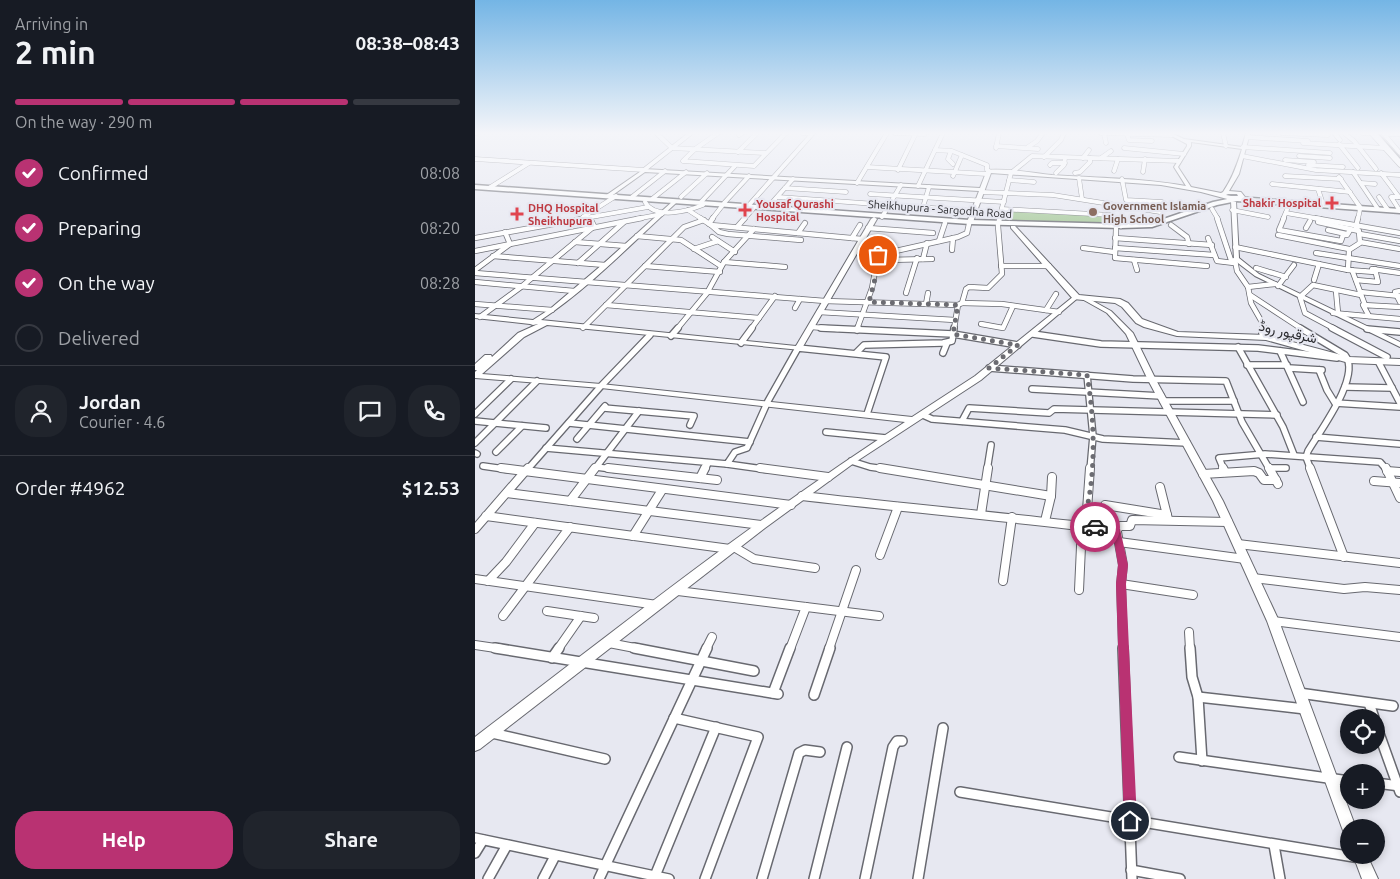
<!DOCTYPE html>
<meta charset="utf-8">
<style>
:root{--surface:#171b24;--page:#20242c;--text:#f1f3f6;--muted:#9ea1a6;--line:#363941;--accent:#b93272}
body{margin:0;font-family:Ubuntu,Vazirmatn,sans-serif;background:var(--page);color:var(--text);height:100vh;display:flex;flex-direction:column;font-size:19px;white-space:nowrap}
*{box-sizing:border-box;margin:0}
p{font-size:16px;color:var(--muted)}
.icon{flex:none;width:28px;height:28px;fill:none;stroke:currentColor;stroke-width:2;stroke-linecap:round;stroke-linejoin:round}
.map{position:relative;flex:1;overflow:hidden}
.sheet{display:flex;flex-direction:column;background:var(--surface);width:475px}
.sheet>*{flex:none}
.tools{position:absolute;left:865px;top:709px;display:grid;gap:10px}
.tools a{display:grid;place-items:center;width:45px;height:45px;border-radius:50%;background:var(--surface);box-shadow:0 2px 8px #0003;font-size:25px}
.pin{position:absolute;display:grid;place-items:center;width:42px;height:42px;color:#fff;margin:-21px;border:2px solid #fff;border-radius:50%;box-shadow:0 1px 5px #0007}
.courier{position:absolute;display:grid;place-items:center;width:50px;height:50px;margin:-25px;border:4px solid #b93272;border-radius:50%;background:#fff;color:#222;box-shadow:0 1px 6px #0007}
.summary em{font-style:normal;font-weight:600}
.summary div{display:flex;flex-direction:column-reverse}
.summary{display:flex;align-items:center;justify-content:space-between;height:85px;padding:0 15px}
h1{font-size:32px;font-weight:600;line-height:38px}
.bar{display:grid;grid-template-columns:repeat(4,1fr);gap:8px 5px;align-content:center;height:60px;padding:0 15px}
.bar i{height:6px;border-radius:4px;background:var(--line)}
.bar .selected{background:var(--accent)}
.bar p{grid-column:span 4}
.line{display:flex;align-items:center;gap:12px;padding:0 15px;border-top:1px solid var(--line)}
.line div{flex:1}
.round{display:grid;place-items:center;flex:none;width:52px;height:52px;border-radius:20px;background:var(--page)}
ol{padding:0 15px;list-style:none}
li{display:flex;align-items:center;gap:15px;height:55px}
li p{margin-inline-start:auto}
li .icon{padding:5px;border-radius:50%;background:var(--accent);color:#fff;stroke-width:4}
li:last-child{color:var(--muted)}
li i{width:28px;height:28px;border:2px solid var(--line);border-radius:50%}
.button{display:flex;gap:10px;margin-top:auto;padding:10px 15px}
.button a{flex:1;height:58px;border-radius:20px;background:var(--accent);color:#fff;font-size:20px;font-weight:600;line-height:58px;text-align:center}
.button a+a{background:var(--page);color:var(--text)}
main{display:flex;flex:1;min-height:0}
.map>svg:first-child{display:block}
</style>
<main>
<section class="sheet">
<div class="summary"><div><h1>2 min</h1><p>Arriving in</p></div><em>08:38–08:43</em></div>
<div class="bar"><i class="selected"></i><i class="selected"></i><i class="selected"></i><i></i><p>On the way · 290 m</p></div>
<ol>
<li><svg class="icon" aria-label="check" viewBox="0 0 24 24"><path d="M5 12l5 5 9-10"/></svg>Confirmed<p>08:08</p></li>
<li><svg class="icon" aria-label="check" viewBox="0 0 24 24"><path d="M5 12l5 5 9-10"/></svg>Preparing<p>08:20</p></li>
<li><svg class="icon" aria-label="check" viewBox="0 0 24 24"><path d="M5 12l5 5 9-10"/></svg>On the way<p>08:28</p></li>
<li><i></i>Delivered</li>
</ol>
<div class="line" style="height:90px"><a class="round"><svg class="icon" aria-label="person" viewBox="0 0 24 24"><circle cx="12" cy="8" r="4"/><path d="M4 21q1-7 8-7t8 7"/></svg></a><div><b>Jordan</b><p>Courier · 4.6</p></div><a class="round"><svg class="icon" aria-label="chat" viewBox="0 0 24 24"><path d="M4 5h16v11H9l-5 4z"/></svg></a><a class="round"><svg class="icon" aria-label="phone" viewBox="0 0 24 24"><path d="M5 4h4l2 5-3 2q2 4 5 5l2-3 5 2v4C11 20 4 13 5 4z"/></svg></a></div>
<div class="line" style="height:65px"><div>Order #4962</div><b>$12.53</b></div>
<div class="button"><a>Help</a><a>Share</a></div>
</section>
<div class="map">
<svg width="925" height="879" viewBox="0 0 925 879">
<rect width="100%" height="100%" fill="#e7e8f1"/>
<polygon fill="#a4c896" points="529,211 636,216 640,222 527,222"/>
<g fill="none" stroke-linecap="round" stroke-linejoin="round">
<defs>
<g id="street-far4">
<polyline points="0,133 2,133"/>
<polyline points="181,133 197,148 291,153"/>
<polyline points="243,133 220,149 208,161 279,166 311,133"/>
<polyline points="327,133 338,133"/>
<polyline points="420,133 450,134"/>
<polyline points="626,133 697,135"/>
<polyline points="629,133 631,143"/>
<polyline points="748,133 751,146"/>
<polyline points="807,133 853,135"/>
<polyline points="859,133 865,140"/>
<polyline points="869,133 879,141 901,169"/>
<polyline points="887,133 896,133"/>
<polyline points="896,133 925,165"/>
<polyline points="908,133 925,153"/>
<polyline points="652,134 654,140 677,141"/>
<polyline points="909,134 925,134"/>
<polyline points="264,135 267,133"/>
<polyline points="772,137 833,141"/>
<polyline points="828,143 909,148"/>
<polyline points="864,144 883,168"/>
<polyline points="521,146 563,149"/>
<polyline points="553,147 562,141 568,133"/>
<polyline points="768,147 855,153"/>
<polyline points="521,148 524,133"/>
<polyline points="649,148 709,154"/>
<polyline points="460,150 477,151 512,165 512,170 514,171"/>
<polyline points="476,151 473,159 478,164"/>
<polyline points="263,152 282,133"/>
<polyline points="767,156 841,170 925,175"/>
<polyline points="824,156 855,158"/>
<polyline points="569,157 586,140 589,133"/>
<polyline points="608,158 614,150"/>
<polyline points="626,158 636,151"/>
<polyline points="0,159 169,170 216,133"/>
<polyline points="810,160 839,162"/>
<polyline points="575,165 577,163 590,163"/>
<polyline points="833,165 868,167"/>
<polyline points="392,167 512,174"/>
<polyline points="423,170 441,133"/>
<polyline points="639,171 643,159"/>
<polyline points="668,172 670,159"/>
<polyline points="878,172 903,209"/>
<polyline points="581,173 589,165 590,158"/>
<polyline points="600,173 605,172 615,162 615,158"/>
<polyline points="906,173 924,197"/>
<polyline points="478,176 487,155"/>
<polyline points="810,176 866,179"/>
<polyline points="864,177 885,207"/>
<polyline points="604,178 607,199"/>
<polyline points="647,179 651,200 687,202"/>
<polyline points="534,180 559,182"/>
<polyline points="382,183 412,133"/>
<polyline points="886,183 900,184"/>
<polyline points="797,184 875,192"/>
<polyline points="443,186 468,133"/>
<polyline points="14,188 54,163"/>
<polyline points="310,188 371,192"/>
<polyline points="843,189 848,204"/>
<polyline points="506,192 578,195 685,212"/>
<polyline points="395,194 529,202"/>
<polyline points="157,197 190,171"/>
<polyline points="206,197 232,173"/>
<polyline points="303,197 499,211"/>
<polyline points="904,197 913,210"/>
<polyline points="925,197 916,197 925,211"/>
<polyline points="177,199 211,172"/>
<path d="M170,202C180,220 213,211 228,205"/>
<polyline points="226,202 260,166"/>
<polyline points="249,203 274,176"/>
<polyline points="274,205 338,133"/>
<polyline points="293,207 318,179"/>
<polyline points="448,207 454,187"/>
<polyline points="527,209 636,215 640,219"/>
<polyline points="737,209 743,219"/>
<polyline points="213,210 227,219"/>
<polyline points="757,210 793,217"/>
<polyline points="811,213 846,219"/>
<polyline points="108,217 141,196"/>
<polyline points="407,217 426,185"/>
<polyline points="105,219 173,207"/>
<polyline points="161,219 187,214"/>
<polyline points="237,219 247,206"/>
<polyline points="269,219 278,209"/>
<polyline points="524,219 536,173 557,156 704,161"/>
<polyline points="808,219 814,205"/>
<polyline points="883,219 885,209"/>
</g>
<g id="street-far3">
<polyline points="225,218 236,225 387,239"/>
<polyline points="639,218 646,226"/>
<polyline points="742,218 756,260 759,261"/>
<polyline points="809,218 804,230 866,241 868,235 872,235 875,230"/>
<polyline points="839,218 925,233"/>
<polyline points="843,222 884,231"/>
<polyline points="234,224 238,218"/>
<polyline points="523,224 525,218"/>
<polyline points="236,225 244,232 253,234 326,240"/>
<polyline points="696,225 712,237 714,244"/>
<polyline points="262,227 270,218"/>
<polyline points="393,228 458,233"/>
<polyline points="831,228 835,221"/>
<polyline points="641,229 640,258 732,266"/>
<polyline points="853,230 871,234"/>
<polyline points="323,233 330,223"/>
<polyline points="885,234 925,241"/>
<polyline points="803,235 874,249"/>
<polyline points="162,236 206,240 246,266"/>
<polyline points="237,237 260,252"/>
<polyline points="0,238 112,218"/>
<polyline points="377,238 385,225"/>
<polyline points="640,238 737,245"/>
<polyline points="733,238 742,261 759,263"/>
<polyline points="385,241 410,243"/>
<polyline points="464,241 470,223"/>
<polyline points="100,242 151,246"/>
<polyline points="885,242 925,249"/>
<polyline points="760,247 873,270 900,272"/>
<polyline points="608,248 639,252"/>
<polyline points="640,248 739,255"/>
<polyline points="219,249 243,241"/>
<polyline points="477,250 478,238"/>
<polyline points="0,251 167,218"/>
<polyline points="841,253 925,266"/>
<polyline points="18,256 130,265"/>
<polyline points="448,259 452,243"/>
<polyline points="411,260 457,259"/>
<polyline points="659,260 662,270"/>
<polyline points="760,260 762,271 773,287"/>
<polyline points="249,262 310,267"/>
<polyline points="103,263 149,222"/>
<polyline points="170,266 245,272"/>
<polyline points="526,266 574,266"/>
<polyline points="781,268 811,277"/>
<polyline points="897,269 925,273"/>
<polyline points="0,270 35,244 30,232"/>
<polyline points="873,270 874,250 885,243 884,232 881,227 883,218"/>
<polyline points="877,270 890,305"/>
<polyline points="0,273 350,301 483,305"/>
<polyline points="839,280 844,264"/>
<polyline points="881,280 903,282 900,269"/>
<polyline points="0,282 99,291"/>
<polyline points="803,286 819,265"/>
<polyline points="861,291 863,313"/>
<polyline points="925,291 920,292 925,302"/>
<polyline points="885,292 925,296"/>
<polyline points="431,293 442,258"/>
<polyline points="775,295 827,329"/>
<polyline points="487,303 527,304 584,312"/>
<polyline points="0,304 77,310"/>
<polyline points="451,304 453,293"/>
<polyline points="131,305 284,318"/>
<polyline points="320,308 325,299"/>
<polyline points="571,310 581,294"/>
<polyline points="344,312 480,320"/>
<polyline points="858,313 925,319"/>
<polyline points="894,316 888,305 925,307"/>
<polyline points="5,317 46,287 117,228 119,226 115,218"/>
<polyline points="506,324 528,328 538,306"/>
<polyline points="336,327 363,329"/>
<polyline points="108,328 209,227 229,220"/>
<polyline points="202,329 232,293 249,262 279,229"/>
<polyline points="276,329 300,296"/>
<polyline points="382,329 397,288 403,255 483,237 492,233 494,224"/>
<polyline points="479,329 483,305 487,303 491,289 494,287 513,288 527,274 523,226"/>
<polyline points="787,329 788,324 776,303 773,287 800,284"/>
<polyline points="860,329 830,313 825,297 838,285 886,295"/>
</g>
<g id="street-far2">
<polyline points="346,328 478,334 543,345"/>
<path d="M825,328L870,355C887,376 844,432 833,451L831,457L836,470"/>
<polyline points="857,328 912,357"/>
<polyline points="892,329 925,332"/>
<polyline points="382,330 383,328"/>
<polyline points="787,333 788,328"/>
<polyline points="558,334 626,344 783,348 862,358"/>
<polyline points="196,336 203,328"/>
<polyline points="266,343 277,328"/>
<polyline points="763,347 808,427 819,455"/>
<polyline points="805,351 828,402"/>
<polyline points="381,353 389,345 468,343 477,341 479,328"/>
<polyline points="468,353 472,343"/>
<polyline points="904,363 925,403"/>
<polyline points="772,365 812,365"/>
<polyline points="514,368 658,379 751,381 767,422 795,470"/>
<polyline points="814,368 847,370"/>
<polyline points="844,370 852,390 860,403 925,407"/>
<polyline points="612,375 618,436 615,470"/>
<polyline points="870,387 917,388"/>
<polyline points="557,389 686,396"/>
<polyline points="688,401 759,401"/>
<polyline points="129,408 219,416 215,425"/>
<polyline points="0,414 36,379"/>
<polyline points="448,415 457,419 590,430 628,439 712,443"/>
<polyline points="0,421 71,428"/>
<polyline points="487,421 494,408 574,413 579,409 802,415"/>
<polyline points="94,423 275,442"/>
<polyline points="351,432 411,438"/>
<polyline points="841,437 925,444"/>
<polyline points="102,439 130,406"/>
<polyline points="0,443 62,381"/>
<polyline points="71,448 252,464 260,452 272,448 293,401 323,348 411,357 392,414"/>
<polyline points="21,452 47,426"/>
<polyline points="0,453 2,454"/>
<polyline points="376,461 395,467 417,470"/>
<polyline points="252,464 295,470"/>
<polyline points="8,466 36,470"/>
<polyline points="121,467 145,470"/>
<polyline points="794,468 811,468"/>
<polyline points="52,470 126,386 175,335"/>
<polyline points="119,470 164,411"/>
<polyline points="230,470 233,463"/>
<polyline points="512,470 516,445"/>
<polyline points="749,470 744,458 790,454 905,462 912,470"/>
</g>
<g id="street-far1">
<polyline points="26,468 316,505"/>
<polyline points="133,468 242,480"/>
<polyline points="285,468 353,477"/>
<polyline points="405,468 576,496"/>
<polyline points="748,468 750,472"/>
<polyline points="794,468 803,484"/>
<polyline points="835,468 869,557"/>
<polyline points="911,468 925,498"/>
<polyline points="912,471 925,472"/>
<polyline points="728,474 779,471 784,473 789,480 801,480"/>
<polyline points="225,478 230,468"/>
<polyline points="899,481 925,483"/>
<polyline points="685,487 693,519"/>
<polyline points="32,493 286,525"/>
<path d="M327,496C431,508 534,517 638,530L642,532L648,565L646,584L648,649"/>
<polyline points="95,501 120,468"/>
<polyline points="630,505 692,515"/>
<polyline points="506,514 513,468"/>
<polyline points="11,516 255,549"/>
<polyline points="570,521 576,496 577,477"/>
<polyline points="0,529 53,468"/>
<polyline points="641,531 645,526 655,526 657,520 753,522"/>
<polyline points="158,536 187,490"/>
<polyline points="644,542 770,559"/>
<polyline points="763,544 925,563"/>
<polyline points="259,547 279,559 340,568"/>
<polyline points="405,555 423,507"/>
<polyline points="778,578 869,589 890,587 925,590"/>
<polyline points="0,579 182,605"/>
<polyline points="13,581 31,562 60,523"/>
<polyline points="528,581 537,517"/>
<polyline points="646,584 718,595"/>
<polyline points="604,590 607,525 612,510 615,468"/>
<polyline points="203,591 404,616"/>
<polyline points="72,611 119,618"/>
<polyline points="28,616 95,527"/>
<polyline points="798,621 925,637"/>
<polyline points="714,632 715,649"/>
<polyline points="134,643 165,649"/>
<polyline points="0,645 27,649"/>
<polyline points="83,649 106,616"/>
<polyline points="231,649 237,637"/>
<polyline points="315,649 331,607"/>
<polyline points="354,649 381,570"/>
</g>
<g id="street">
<polyline points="20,648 303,694"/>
<polyline points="159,648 279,671"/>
<polyline points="648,648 657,879"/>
<polyline points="715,648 717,677 723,697 727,761"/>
<polyline points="77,658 84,648"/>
<polyline points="298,693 315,648"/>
<polyline points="824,693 918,706"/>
<polyline points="339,695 355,648"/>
<polyline points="723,697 830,709"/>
<polyline points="894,703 899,718"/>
<polyline points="199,718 283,737 230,879"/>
<polyline points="901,725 925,792"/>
<polyline points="17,733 130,759"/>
<polyline points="704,757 874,781"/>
<polyline points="901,783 925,786"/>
<polyline points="485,792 885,858"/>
<polyline points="0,838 194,879"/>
<polyline points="799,845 805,879"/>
<polyline points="0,853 8,840"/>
<polyline points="656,870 705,879"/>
<polyline points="180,876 241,727"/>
<polyline points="13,879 32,845"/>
<polyline points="68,879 80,856"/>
<polyline points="124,879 232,648"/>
<polyline points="287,879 324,753 330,750 345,752"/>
<polyline points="339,879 372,747"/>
<polyline points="390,879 418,747 422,741 427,741"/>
<polyline points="443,879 468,728"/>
</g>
<g id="secondary">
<path d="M691,133H696L709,139L767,147L771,133H775L764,174L754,191L766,192L770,197L769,198L756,200L726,192L686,185L516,173L498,222L495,224L492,222L504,191L170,172L135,197L130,196L169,169L505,188L512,170C534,168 556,173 577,175C622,178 667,178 711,186L699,167L712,146V144ZM716,142L767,149C762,165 757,179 748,192L746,193L716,187L703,167L716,146ZM753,194H762L763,196H756L751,195Z"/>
<path d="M198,201L201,203L200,204C157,243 114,288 66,320L321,346L396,219L399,217L402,219L326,350L72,325L49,337L7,374L126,384L437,417L500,376L599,296H603L604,297L506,380L379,463L290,528L5,749L0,751V737C142,629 281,518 430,422L126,388L0,378V372L2,370H0V364L10,355H16L17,357L43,333L63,324L58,325L55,324L0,318V314L58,320L75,309L128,264Z"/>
<polygon points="756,201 761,202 764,258 784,274 925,342 925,347 780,276 759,260"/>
<polygon points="609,296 636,311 658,333 681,380 748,501 804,621 881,828 874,828 874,835 869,833 867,828 792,621 738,501 673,380 651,334 632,313 607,299 606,298"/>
<polygon points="878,855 892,855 903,879 887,879"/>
</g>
<polygon id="primary" points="536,226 540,226 604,295 645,299 653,303 667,319 703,332 791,335 874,357 925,359 925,365 874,363 791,340 702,336 669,327 661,323 647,307 640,303 598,299 536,228"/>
<g id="highway">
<polygon points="896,133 902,133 925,159 925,165"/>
<polygon points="0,185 495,220 646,224 677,223 738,202 762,197 925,209 925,213 762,201 742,205 677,227 646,228 495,224 0,189"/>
</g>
</defs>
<use href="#street-far4" stroke="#686970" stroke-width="5"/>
<use href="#street-far3" stroke="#686970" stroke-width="6"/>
<use href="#street-far2" stroke="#686970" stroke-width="8"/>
<use href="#street-far1" stroke="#686970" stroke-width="10"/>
<use href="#street" stroke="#686970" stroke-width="12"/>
<use href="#secondary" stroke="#686970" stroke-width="2"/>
<use href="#primary" stroke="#686970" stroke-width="2"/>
<use href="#highway" stroke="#686970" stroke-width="3"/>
<use href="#street-far4" stroke="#fff" stroke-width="4"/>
<use href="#street-far3" stroke="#fff" stroke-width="4.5"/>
<use href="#street-far2" stroke="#fff" stroke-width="5.5"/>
<use href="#street-far1" stroke="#fff" stroke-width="8"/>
<use href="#street" stroke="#fff" stroke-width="9"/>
<use href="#secondary" fill="#fff" fill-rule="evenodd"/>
<use href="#primary" fill="#fff" fill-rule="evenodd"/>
<use href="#highway" fill="#fff" fill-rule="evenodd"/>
</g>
<linearGradient id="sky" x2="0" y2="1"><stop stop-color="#74b5e5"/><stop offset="0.52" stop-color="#f4f5f9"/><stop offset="1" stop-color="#f4f5f9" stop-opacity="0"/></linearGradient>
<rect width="925" height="256" fill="url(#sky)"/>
<polygon fill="#b93272" points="620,524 645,529 653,565 651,584 662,821 660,826 655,828 650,826 649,821 641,584 643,565 638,534 617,530 615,527"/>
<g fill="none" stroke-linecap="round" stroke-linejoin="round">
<path stroke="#6c6c72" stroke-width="5" stroke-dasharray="0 9" d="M403,255L400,260V279L394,302L483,305L478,334L543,345L514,368L612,375C620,420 622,482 607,525L620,527"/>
</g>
<g fill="#e0444e" stroke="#e7e8f1" stroke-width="2">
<path d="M854.5 195.5h5v5h5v5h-5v5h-5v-5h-5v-5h5z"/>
<path d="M267.5 202.5h5v5h5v5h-5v5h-5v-5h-5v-5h5z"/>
<path d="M39.5 206.5h5v5h5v5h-5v5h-5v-5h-5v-5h5z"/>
</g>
<circle fill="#8d6e63" stroke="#e7e8f1" stroke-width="2" cx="618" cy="212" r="5"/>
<g text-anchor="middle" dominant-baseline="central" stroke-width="4.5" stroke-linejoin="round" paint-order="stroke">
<g font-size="11" font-weight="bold" fill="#be3a42" stroke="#e7e8f1" text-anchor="start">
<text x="846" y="203" text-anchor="end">Shakir Hospital</text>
<text x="281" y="204">Yousaf Qurashi<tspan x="281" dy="13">Hospital</tspan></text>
<text x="53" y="208">DHQ Hospital<tspan x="53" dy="13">Sheikhupura</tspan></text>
</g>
<g font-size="11" font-weight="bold" fill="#785e54" stroke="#e7e8f1" text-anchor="start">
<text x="628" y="206">Government Islamia<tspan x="628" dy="13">High School</tspan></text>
</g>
<g font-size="11" fill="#29292d" stroke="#e7e8f1">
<text transform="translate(465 209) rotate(4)">Sheikhupura - Sargodha Road</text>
</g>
<g font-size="14" fill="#29292d" stroke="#e7e8f1">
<text transform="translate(813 332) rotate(13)">شرقپور روڈ</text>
</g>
</g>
</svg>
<div class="tools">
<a><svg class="icon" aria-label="locate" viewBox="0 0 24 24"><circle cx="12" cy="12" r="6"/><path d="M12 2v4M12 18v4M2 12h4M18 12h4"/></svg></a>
<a>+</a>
<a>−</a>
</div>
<div class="pin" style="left:403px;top:255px;background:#ea580c"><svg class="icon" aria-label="bag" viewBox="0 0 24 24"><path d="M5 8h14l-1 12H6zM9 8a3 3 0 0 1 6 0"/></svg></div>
<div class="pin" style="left:655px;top:821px;background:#1f2937"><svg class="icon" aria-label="home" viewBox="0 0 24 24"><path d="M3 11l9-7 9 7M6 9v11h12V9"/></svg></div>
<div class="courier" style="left:620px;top:527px"><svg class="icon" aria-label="car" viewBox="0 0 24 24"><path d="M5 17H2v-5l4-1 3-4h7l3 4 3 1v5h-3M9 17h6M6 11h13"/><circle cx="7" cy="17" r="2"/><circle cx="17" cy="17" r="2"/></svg></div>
</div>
</main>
